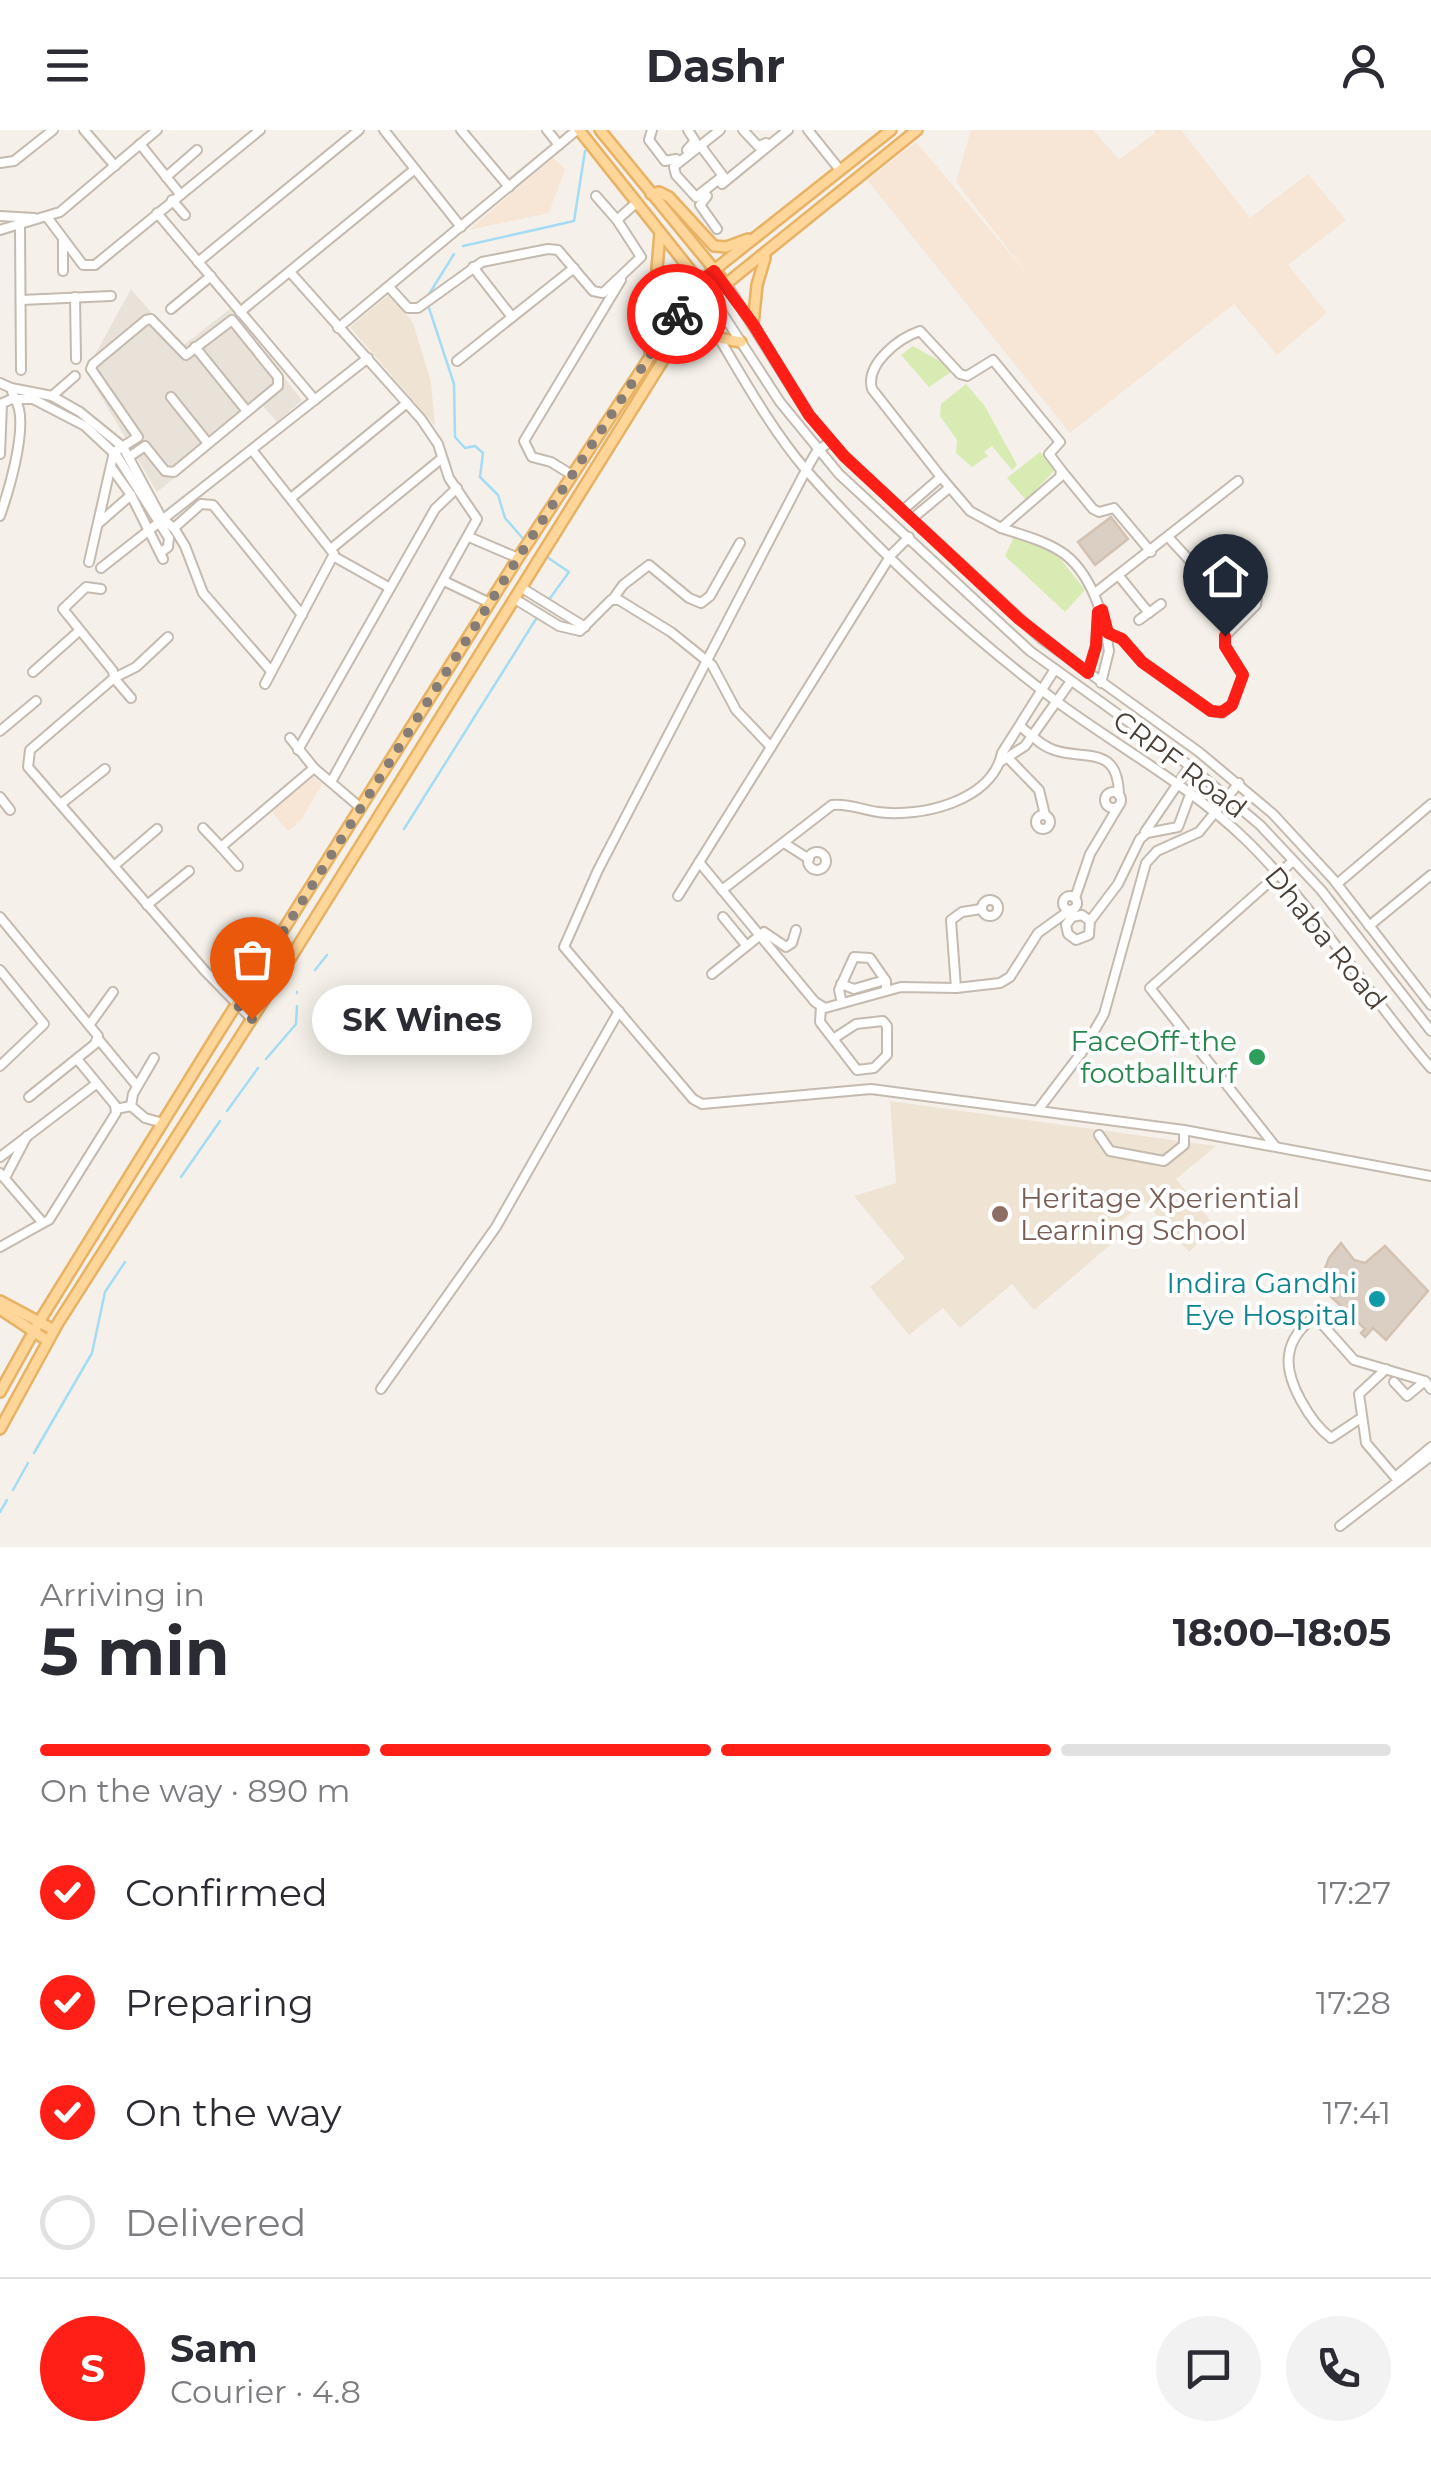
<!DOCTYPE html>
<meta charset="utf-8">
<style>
:root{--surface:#fff;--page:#f2f2f3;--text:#2b2b33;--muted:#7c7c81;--line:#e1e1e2;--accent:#ff1f17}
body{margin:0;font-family:Montserrat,sans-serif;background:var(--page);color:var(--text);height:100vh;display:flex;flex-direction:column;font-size:38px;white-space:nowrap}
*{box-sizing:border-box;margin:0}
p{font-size:32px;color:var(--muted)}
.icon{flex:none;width:55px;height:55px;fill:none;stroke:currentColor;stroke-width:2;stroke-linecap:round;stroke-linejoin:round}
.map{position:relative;height:1417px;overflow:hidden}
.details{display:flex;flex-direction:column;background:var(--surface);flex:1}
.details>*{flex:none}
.pin{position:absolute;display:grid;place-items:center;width:85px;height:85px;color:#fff;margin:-102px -42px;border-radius:50% 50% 50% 0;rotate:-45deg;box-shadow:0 0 10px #0007}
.pin .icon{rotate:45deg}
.courier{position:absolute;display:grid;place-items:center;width:100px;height:100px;margin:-50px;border:8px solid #ff1f17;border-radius:50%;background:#fff;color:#222;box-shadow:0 2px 12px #0007}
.bubble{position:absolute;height:70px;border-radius:35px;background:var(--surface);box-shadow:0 5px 25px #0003;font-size:32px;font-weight:700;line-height:70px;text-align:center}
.overview em{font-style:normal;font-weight:700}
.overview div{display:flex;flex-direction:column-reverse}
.overview{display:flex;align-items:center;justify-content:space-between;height:170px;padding:0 40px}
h1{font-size:65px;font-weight:700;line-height:75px}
.bar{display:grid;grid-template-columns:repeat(4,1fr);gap:15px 10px;align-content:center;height:120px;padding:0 40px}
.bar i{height:12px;border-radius:8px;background:var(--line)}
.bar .active{background:var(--accent)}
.bar p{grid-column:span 4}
.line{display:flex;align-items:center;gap:25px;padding:0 40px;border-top:2px solid var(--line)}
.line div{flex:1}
.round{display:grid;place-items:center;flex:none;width:105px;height:105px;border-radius:52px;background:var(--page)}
ol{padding:0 40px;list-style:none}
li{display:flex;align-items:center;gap:30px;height:110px}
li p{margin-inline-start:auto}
li .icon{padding:10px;border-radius:50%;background:var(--accent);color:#fff;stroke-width:4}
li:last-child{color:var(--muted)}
li i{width:55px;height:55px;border:5px solid var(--line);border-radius:50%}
header{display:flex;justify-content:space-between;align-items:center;height:130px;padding:0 40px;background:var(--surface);font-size:45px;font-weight:700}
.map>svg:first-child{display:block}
</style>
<header><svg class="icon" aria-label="menu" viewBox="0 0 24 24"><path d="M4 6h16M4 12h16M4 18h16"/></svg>Dashr<svg class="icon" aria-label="person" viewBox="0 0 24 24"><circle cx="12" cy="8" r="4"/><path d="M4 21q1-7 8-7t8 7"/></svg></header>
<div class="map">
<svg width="1431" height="1417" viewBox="0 0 1431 1417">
<rect width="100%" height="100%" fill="#f5f1ea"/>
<polygon fill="#e9e2d8" points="131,159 181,217 230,179 302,270 277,292 263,276 157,362 86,241"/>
<g fill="#f7e5d5">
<polygon points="971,0 1093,0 1119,30 1155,3 1154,0 1181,0 1250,88 1308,44 1346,90 1288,135 1327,183 1277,225 1234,174 1070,303 867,50 916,12 1030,147 956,52"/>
<polygon points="553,28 565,39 549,83 469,100"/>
<polygon points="312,646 322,654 301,690 288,701 271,681"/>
</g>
<g fill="#efe4d3">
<polygon points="390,164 413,193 431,252 435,296 350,197"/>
<polygon points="890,971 1216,1016 1176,1049 1216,1097 1189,1122 1145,1072 1117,1095 1124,1103 1034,1180 1012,1154 960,1198 943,1178 909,1205 870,1157 905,1128 854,1066 896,1053"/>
</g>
<g fill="#d7ebb2">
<polygon points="913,216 943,233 951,242 929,257 901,225"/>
<polygon points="966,254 984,275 1017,335 1012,340 992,316 984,322 988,326 972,337 956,323 957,310 940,286 941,274"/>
<polygon points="1040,322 1055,340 1026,370 1007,348"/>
<polygon points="1014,407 1048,413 1085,460 1065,482 1005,426"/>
</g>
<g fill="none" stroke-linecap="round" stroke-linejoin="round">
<g stroke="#a5dcf3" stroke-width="2.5">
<polyline points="463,116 574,91 585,21"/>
<polyline points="426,169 454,124"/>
<polyline points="429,178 454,254 455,307 465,318 475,316 483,323 480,347 498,365 505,388 526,412"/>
<polyline points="544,425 569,442 548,471"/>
<polyline points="404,699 536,489"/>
<polyline points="315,840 327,825"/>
<polyline points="297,862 297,863"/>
<polyline points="266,929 296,894 297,876"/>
<polyline points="227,981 258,938"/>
<polyline points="181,1047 220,991"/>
<polyline points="34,1323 92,1223 105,1162 125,1132"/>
<polyline points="13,1360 28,1333"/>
<polyline points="0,1382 7,1370"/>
</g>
</g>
<g fill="#dbcec2" stroke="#d3c2b1" stroke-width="2.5">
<polygon points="1111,387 1128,409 1095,435 1078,412"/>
<polygon points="1341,1113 1354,1130 1365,1133 1385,1116 1428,1161 1386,1210 1373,1198 1365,1207 1361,1203 1365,1199 1321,1157 1329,1149 1323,1144 1329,1128"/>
</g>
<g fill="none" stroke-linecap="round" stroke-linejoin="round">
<defs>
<g id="minor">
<polyline points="84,0 115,36"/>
<polyline points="384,0 461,97"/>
<polyline points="461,0 509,57"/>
<polyline points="547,0 559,15"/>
<polyline points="652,0 649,10 665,31 676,29"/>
<polyline points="743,0 758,16 766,13"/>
<polyline points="808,0 840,40"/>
<polyline points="140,14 180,64"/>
<polyline points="700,15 723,46 696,67 676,45 674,37 677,34 720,0"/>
<polyline points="687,20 695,11 688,0"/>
<polyline points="0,33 14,31 53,0"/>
<polyline points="166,47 197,20"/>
<polyline points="722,54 788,0"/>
<polyline points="596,66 617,90"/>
<polyline points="707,66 700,75 717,99"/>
<polyline points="172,70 185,85"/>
<polyline points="157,83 315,270"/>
<polyline points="0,86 34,88"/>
<polyline points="47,87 83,135 95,135 260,0"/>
<polyline points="20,96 21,240"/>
<polyline points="0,100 60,82 157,0"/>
<polyline points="198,132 359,0"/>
<polyline points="473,137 512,187"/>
<polyline points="63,141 63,111"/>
<polyline points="290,142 421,289 438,314 449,348 477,389 331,652"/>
<polyline points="727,155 809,285 844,326 1042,509 1199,622 1273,684 1333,749 1431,875"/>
<polyline points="389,157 408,178 418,178 482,132 548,119 558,120 593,161 603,163 641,127 617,90 636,73"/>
<polyline points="711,166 780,272 839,344 1030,521 1190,636 1260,695 1321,760 1431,901"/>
<polyline points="75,167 76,229"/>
<polyline points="21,170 111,166"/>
<polyline points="171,179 211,146"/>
<polyline points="240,182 415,39"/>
<polyline points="338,198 577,0"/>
<path d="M719,208C746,253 772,300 806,340C876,420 971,507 1056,571C1118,617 1189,655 1245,709C1315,777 1367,864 1431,938"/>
<polyline points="195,217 246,280"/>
<polyline points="457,231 574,138"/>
<path d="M0,253L11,258C13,267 17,270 19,279C25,306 9,360 0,386"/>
<polyline points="11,258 52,266 80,282 123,317 162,389 174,398 185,416 203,463 271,541"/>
<polyline points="52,266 75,246"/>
<polyline points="171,267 207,312"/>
<polyline points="0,274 12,269 33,269 85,296 117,326 169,408 168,417 160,423"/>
<polyline points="831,311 817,321 806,340 598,740 564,817 693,969 702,974 871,959 1184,1000 1431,1046"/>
<polyline points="252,320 334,424 265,554"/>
<polyline points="0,324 2,274"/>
<polyline points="111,337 131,365 163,429"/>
<polyline points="1061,340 1093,379 1099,382 1114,378 1151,422"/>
<polyline points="572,345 551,332 532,327 524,311 621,150"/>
<polyline points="291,368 407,273"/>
<path d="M903,380L941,347L872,259C865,234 899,208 920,201L960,244L967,246L993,230L1060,312L1049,324L1061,340L1060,347L1001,398L970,381L941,347"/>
<polyline points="913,388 949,358"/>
<polyline points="99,393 131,365"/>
<polyline points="174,398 201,374 213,375 302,485"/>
<path d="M1001,398C1055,415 1080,421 1100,480"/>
<polyline points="469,407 518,428"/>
<polyline points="332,418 441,329"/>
<polyline points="333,426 390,458"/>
<polyline points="89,432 114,322 138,307 91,239 93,234 146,190 151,189 186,225 232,190 278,247 278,256 174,342 165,341 145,316 129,327"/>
<polyline points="101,438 368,228"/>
<polyline points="1119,446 1149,483"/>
<polyline points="444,451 490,473"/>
<polyline points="522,458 585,497"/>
<polyline points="101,459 86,457 63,479 113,541 114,548 30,620 28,637 205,841 252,889"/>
<polyline points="1095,463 1238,351"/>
<polyline points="515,469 559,496 580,501 611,470 619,470 671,502 712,535 736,580 771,617"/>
<polyline points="613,469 623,455 649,435 689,468 701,473 710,466 740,413"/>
<polyline points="1139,490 1161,474"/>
<polyline points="1108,503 1122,509 1142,532 1211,581 1222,583 1232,575 1243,545 1225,516 1225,506 1256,475 1257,468 1219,421 1193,434 1169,408"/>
<polyline points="33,542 79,501"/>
<polyline points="1088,543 1096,516 1098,482 1102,479 1109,521 1101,553"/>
<polyline points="131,568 114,548 136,537 168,507"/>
<path d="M1020,596C1030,604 1041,616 1054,620C1086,631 1118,614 1119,665"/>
<polyline points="0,601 36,571"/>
<polyline points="290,608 314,638 361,678"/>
<polyline points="298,620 435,379 457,358"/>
<polyline points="1009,629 1039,660 1045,685"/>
<polyline points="1000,632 1025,616 1071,551"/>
<circle cx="1113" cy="670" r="8"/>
<polyline points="0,667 10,680"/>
<polyline points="62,673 105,639"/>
<circle cx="1043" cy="692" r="7"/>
<polyline points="203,698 221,717 314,638"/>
<polyline points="1145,702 1190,636"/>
<polyline points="784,713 809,729"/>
<polyline points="221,717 238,736"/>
<circle cx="817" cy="731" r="9"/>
<polyline points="699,732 815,872 825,878 901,857 956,858 1000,853 1010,847 1038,803 1070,780"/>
<polyline points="115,735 157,699"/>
<polyline points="1337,754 1431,674"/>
<path d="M722,760L832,675C849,673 862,680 878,682C921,688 992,671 1002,623L1055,539"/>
<polyline points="678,766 891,425 909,407"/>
<circle cx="1070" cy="773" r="7"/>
<polyline points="1075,768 1090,724 1118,677"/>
<circle cx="990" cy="778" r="8"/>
<polyline points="147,775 189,741"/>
<polyline points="0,787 98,906 95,914 29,967"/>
<polyline points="723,787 746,815"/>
<polyline points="1090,791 1082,785 1072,787 1066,795 1068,804 1076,810 1089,805 1090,791 1118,754 1140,709 1147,703 1178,697 1190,665"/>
<polyline points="1369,796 1431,745"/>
<polyline points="0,840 44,894 0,936"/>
<polyline points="712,844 764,802 786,817 792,813 796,800"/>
<polyline points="841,854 854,859 885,850"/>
<polyline points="956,858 951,790 962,782 981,779"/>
<polyline points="842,873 839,860 854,827 870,828 886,851 886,860"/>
<polyline points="821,877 820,892 857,940 874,938 887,925 887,896 883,891 856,894 833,909"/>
<polyline points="90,894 113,862"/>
<polyline points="99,910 137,956"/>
<polyline points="131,976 133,964 154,928"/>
<polyline points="116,979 131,976 145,988 163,993"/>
<polyline points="1038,980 1082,922 1104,884 1146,733 1157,721 1199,702 1239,653"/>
<polyline points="1099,1005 1110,1021 1164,1031 1184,1015 1184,1000"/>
<polyline points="1275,1016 1150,858 1293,731"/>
<polyline points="0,1027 96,954"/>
<polyline points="0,1043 43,1093 49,1090 116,983 115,975 77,929"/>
<polyline points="5,1048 27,1006"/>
<polyline points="0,1117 43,1093"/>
<polyline points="1386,1239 1359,1264 1366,1313 1395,1347 1431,1317"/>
<polyline points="1394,1252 1407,1266 1425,1251"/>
<polyline points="381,1259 496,1097 619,881"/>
<path d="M1361,1288L1331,1308C1311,1293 1285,1251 1289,1225C1291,1208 1302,1197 1315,1186L1354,1230L1425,1251L1431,1259"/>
<polyline points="1340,1396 1431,1326"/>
</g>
<g id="major">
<polyline points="579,0 711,166"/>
<polyline points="600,0 727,155"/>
<polyline points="651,64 659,62 669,67 714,116 726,117 748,109"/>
<polyline points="753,194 757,155 765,128"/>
<polyline points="650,222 660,103"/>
<polyline points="673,222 707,206 741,212"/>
<polyline points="0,1171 54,1200"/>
<polyline points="0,1179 48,1211"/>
<polyline points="0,1262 39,1192 217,905 518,428 699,152 891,0"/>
<polyline points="0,1299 58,1193 288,832 665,227 711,166 917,0"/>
</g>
</defs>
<use href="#minor" stroke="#c4baaf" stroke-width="12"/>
<use href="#major" stroke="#e8b265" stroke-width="14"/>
<use href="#minor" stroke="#fff" stroke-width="8"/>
<use href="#major" stroke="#ffd699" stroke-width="9"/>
</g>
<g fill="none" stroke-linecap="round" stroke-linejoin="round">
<polyline stroke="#867e76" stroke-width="10" stroke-dasharray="0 18" points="252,889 237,875 518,428 677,184"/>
<polyline stroke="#ff1f17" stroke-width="12" points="677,184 700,152 714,141 753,194 809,285 844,326 1019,489 1088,543 1096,516 1098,482 1102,480 1108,503 1122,509 1142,532 1211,581 1222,582 1232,575 1243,545 1225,516 1225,506"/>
</g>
<circle fill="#2e9e5b" stroke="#fff" stroke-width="4" cx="1257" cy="927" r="10"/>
<circle fill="#8d6e63" stroke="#fff" stroke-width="4" cx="1000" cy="1084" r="10"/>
<circle fill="#0f9aa8" stroke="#fff" stroke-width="4" cx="1377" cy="1169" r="10"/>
<g text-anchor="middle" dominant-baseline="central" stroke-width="8" stroke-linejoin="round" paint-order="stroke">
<g font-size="28" fill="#4a4037" stroke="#fff">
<text transform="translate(1180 634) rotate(37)">CRPF Road</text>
<text transform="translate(1326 808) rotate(51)">Dhaba Road</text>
</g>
<g font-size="28" fill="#27864d" stroke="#fff" text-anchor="end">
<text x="1237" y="911">FaceOff-the<tspan x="1237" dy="32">footballturf</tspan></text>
</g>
<g font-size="28" fill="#785e54" stroke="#fff" text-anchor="start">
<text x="1020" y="1068">Heritage Xperiential<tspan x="1020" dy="32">Learning School</tspan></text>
</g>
<g font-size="28" fill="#0d838f" stroke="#fff" text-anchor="end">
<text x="1357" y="1153">Indira Gandhi<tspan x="1357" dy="32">Eye Hospital</tspan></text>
</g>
</g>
</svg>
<div class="pin" style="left:252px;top:889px;background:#ea580c"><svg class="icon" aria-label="bag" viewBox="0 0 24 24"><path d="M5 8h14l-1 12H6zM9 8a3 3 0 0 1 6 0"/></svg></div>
<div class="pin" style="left:1225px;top:506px;background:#1f2937"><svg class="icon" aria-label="home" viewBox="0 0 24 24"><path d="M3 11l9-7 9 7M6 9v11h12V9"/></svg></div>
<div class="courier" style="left:677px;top:184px"><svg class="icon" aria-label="bike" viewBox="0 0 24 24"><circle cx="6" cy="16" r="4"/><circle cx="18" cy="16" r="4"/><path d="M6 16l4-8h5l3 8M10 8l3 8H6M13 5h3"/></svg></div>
<div class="bubble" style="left:312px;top:855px;width:220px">SK Wines</div>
</div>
<section class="details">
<div class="overview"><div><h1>5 min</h1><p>Arriving in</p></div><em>18:00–18:05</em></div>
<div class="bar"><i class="active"></i><i class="active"></i><i class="active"></i><i></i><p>On the way · 890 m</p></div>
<ol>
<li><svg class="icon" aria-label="check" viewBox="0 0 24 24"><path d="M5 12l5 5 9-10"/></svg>Confirmed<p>17:27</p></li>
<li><svg class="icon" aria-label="check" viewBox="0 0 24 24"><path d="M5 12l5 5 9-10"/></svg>Preparing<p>17:28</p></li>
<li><svg class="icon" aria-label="check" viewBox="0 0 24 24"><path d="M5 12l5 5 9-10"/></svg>On the way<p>17:41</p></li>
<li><i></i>Delivered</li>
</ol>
<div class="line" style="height:180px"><b class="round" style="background:var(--accent);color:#fff">S</b><div><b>Sam</b><p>Courier · 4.8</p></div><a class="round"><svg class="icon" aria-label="chat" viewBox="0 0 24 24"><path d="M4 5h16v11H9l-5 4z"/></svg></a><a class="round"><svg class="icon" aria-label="phone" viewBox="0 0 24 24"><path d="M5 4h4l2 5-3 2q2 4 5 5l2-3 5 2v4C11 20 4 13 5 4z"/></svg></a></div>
</section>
